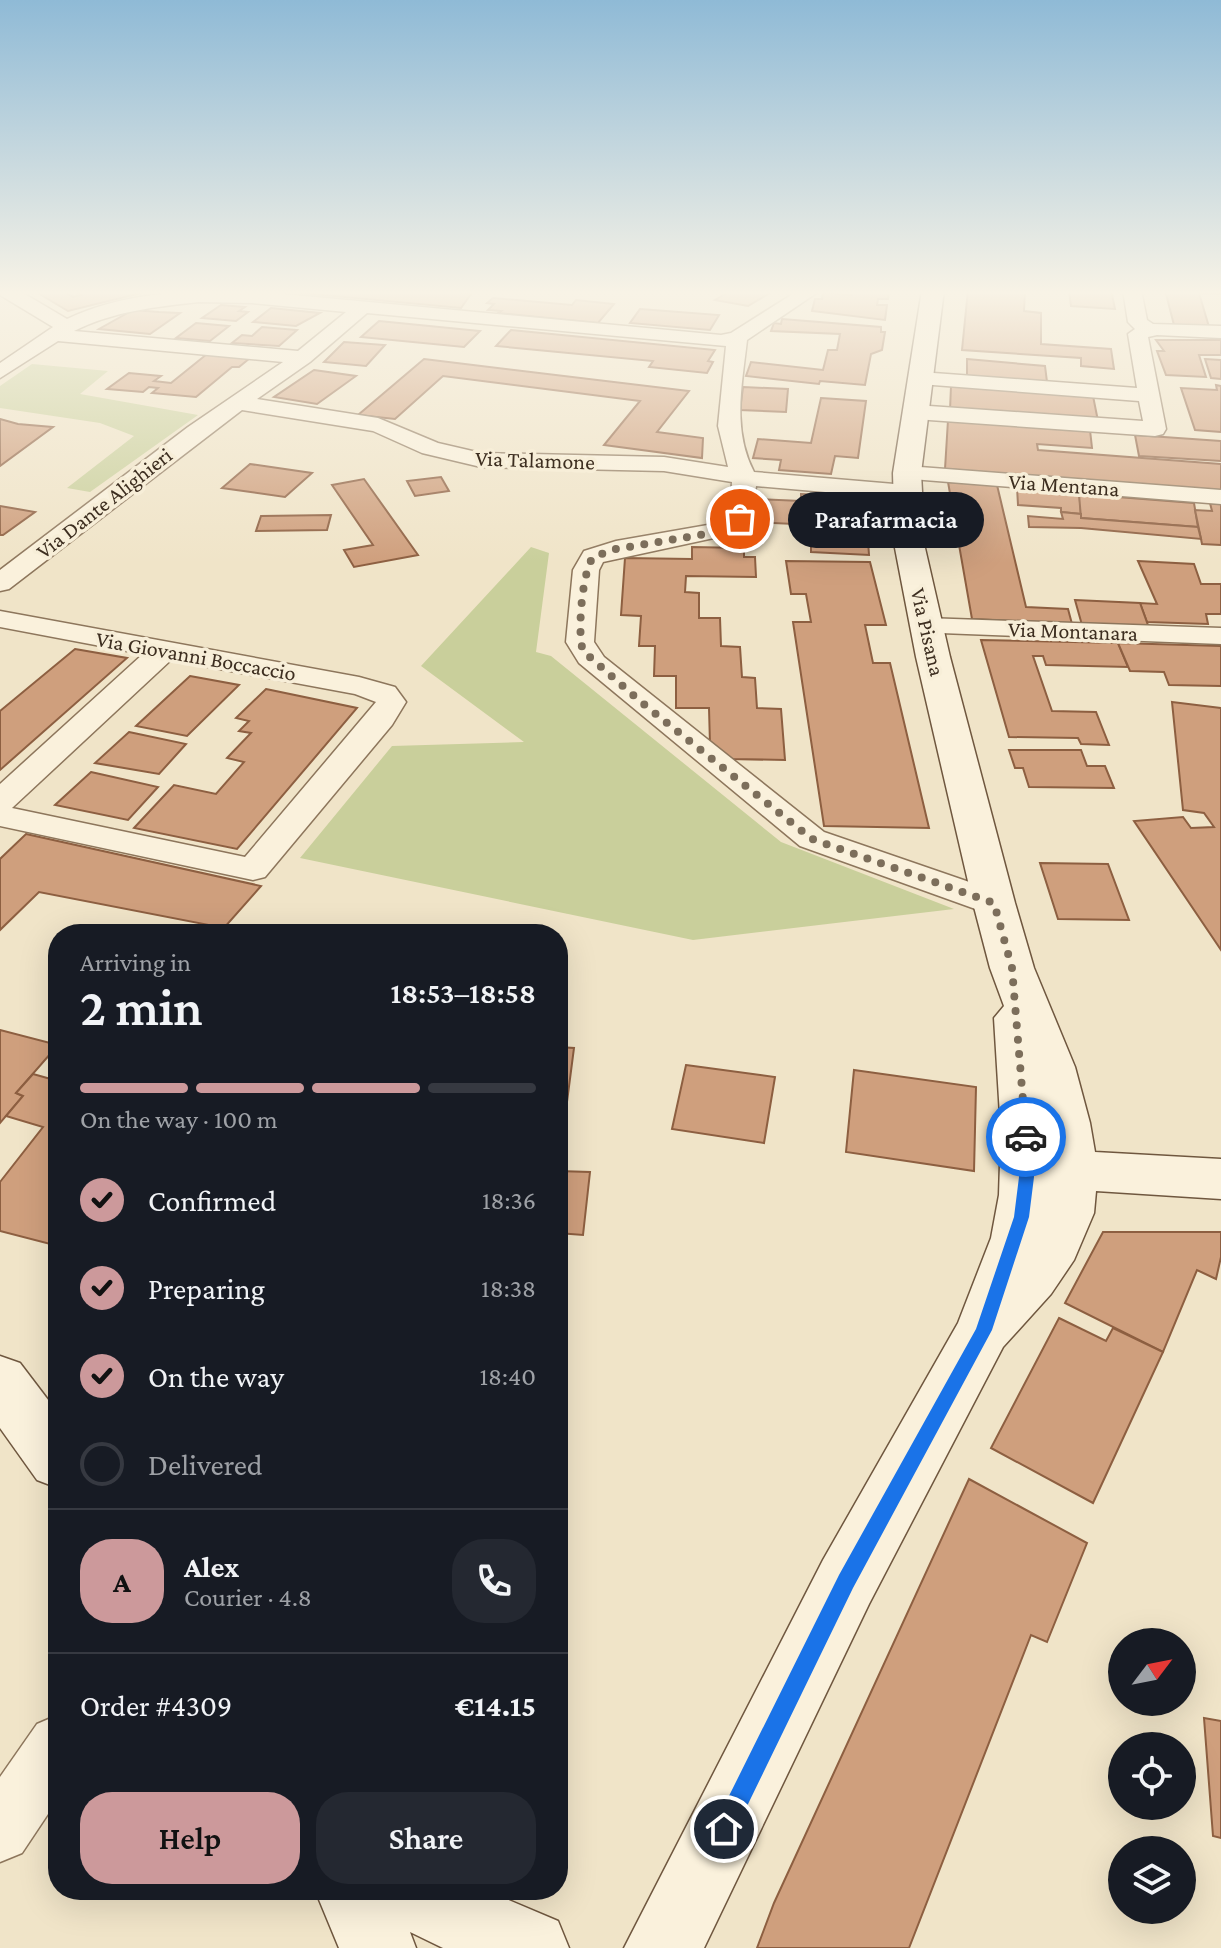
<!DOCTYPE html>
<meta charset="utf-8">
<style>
:root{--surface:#171b24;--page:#242831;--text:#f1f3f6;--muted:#9ea1a6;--line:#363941;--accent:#cc999b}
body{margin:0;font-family:"Crimson Pro",serif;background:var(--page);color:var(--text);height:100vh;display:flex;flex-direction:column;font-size:30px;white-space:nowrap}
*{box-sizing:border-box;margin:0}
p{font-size:26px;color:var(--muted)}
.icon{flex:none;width:44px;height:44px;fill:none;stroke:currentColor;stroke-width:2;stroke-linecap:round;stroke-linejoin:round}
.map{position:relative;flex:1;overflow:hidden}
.details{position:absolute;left:48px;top:924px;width:520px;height:976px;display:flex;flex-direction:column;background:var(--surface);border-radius:32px;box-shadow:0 8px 32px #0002}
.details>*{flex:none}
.needle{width:52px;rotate:58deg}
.tools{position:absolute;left:1108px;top:1628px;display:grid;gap:16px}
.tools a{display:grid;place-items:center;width:88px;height:88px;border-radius:50%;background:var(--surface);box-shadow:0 8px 32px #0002;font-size:40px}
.pin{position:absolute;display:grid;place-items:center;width:68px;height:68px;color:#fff;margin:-34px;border:4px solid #fff;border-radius:50%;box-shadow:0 2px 8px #0007}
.courier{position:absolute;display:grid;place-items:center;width:80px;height:80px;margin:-40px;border:6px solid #1a73e8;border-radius:50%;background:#fff;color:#222;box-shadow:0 2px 10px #0007}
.bubble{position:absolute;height:56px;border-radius:28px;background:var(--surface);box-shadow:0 8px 32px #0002;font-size:26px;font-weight:600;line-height:56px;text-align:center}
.headline em{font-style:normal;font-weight:600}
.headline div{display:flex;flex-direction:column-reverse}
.headline{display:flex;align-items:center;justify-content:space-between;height:136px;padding:0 32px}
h1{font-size:52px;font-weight:600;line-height:60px}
.bar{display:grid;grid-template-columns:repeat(4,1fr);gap:12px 8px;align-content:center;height:96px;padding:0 32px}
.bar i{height:10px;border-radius:6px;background:var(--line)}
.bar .selected{background:var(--accent)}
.bar p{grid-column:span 4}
.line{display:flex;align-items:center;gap:20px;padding:0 32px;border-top:2px solid var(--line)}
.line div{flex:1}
.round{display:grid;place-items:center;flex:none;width:84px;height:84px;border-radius:32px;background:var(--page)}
ol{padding:0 32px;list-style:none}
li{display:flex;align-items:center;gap:24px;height:88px}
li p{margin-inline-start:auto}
li .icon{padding:8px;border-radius:50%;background:var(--accent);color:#111;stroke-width:4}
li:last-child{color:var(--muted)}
li i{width:44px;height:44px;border:4px solid var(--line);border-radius:50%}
.cta{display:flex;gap:16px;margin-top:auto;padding:16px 32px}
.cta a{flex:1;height:92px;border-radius:32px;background:var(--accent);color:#111;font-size:32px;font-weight:600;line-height:92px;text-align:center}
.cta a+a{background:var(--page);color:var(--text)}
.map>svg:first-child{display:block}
</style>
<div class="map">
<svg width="1221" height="1948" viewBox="0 0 1221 1948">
<rect width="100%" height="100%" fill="#f0e4c8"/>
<g fill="#c9cf9b">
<polygon points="32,364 108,371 80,394 198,415 90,492 67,488 134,436 100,423 0,408 0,386"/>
<polygon points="531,547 549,553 536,652 551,656 781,842 954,909 693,940 300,858 392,746 524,742 421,666"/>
</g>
<g fill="#cf9f7d" stroke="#8d5f41" stroke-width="2">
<polygon points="33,290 67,290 62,291 73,297 81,295 77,293 89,290 145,292 68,311"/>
<polygon points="306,290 465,290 462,293 471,294 461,308 302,293"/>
<polygon points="732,290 775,290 748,306 715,300"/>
<polygon points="853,290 889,290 888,299 878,299 877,305 887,305 885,320 812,311 815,299 822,299 823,293 852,295"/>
<polygon points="968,290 1025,291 1024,311 1041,313 1041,344 1111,349 1114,369 1081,366 1081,358 962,350"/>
<polygon points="1069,290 1111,290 1115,309 1071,306"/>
<polygon points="1165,290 1218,290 1219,294 1199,293 1209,327 1174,325"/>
<polygon points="493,298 572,305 576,300 614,304 598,323 498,313 501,311 488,310 494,304 487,303"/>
<polygon points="221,305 245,307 239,311 248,312 236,321 202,318"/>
<polygon points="271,308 320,313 296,326 253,322"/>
<polygon points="640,309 719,315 710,330 630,323"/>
<polygon points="133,310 159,312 180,313 150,334 99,329"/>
<polygon points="782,319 881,327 881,332 885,332 882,350 871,354 865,385 820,381 819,384 746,376 751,362 823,370 828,350 837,350 840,334 771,331 774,323 781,324"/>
<polygon points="379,321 480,331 464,347 361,337"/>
<polygon points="196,323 229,326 210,341 176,338"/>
<polygon points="262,327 297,330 279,346 232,343 242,335 252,336"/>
<polygon points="511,330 715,350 708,361 713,362 707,373 649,367 653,361 496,346"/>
<polygon points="1156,340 1221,340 1221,355 1199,355 1206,377 1166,375 1157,351 1164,351"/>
<polygon points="344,342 385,345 366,366 324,362"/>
<polygon points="207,354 250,358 239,367 232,367 196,397 152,393 158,388 149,387 143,392 107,389 129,373 161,376 154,381 171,383"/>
<polygon points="424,359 689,391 657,432 703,438 702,458 604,445 640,401 443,376 395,419 358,415"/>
<polygon points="967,359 1045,366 1047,382 967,376"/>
<polygon points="1205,359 1221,360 1221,379 1211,378"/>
<polygon points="314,370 356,376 317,404 274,397"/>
<polygon points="1216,385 1221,386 1221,432 1195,430 1181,388 1217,390"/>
<polygon points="951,386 1093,396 1098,421 950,410"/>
<polygon points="743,387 788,389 786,412 740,410"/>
<polygon points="821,398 866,401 858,458 835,456 831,474 779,470 781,460 753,458 758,439 811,443"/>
<polygon points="0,419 18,424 53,427 0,466"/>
<polygon points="948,420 1090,430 1092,448 1037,444 1038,450 1221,464 1221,491 945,469"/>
<polygon points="1135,435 1221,441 1221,461 1139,456"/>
<polygon points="250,464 312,473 285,497 222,488"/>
<polygon points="441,477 449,491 415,496 407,481"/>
<polygon points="364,479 418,555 354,567 344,550 373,545 332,485"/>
<polygon points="948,482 997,485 1026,607 1068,609 1072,624 972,619"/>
<polygon points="1017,487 1079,491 1081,514 1061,512 1061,508 1018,505"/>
<polygon points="801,494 843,496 844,512 866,513 869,555 811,552 811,519 794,518 794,524 754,522 755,499 801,501"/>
<polygon points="1079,494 1194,503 1198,527 1081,518"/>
<polygon points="1210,503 1221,504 1221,545 1202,544 1195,510 1212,511"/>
<polygon points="0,506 35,512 3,535 0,535"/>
<polygon points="1061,512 1081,514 1081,518 1198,527 1201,539 1081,528 1029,527 1028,516 1063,519"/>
<polygon points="331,515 327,530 256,531 261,516"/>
<polygon points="692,547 744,548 744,557 755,557 756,577 686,576 685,592 699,593 699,618 720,618 721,646 740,647 742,677 755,678 757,708 781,709 785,760 729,759 710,744 709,708 676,708 676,676 654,676 655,646 639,646 641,616 621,615 625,558 692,559"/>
<polygon points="786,561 870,562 886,625 865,625 873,663 890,663 929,828 824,826 793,622 811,622 806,594 791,594"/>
<polygon points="1138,561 1194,564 1201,584 1221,584 1221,614 1206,614 1208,624 1147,622 1140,603 1157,604"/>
<polygon points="1075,600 1140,603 1149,628 1082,625"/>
<polygon points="981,640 1118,643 1128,667 1046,665 1043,656 1033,656 1052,711 1096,712 1109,745 1081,744 1078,738 1009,737"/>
<polygon points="1118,643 1221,646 1221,686 1169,685 1164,672 1130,671"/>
<polygon points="75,649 127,658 0,770 0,711"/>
<polygon points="190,676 239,685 187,736 136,726"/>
<polygon points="266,689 357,708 237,849 134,828 174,785 216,794 244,762 227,758 251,733 239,731 249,721 236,718"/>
<polygon points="1172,702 1221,708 1221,950 1134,821 1183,817 1191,828 1214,827 1204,813 1183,810"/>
<polygon points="129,732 186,744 159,774 95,763"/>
<polygon points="1009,750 1081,750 1087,766 1105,766 1114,788 1029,787 1023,768 1015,768"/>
<polygon points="91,772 158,787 128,820 55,805"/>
<polygon points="26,834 261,886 224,928 39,892 0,930 0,859"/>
<polygon points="1040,863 1108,864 1129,920 1058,919"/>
<polygon points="0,1030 58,1045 16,1093 23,1096 0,1123"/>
<polygon points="558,1047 574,1048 558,1171 590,1172 583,1235 558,1233"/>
<polygon points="686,1065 775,1077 764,1143 672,1129"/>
<polygon points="854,1070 976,1087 974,1171 846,1152"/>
<polygon points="33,1074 58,1081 58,1246 0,1231 0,1182 43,1127 6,1116 23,1096 16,1093"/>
<polygon points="1103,1232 1221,1232 1221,1257 1216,1279 1197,1270 1163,1352 1065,1303"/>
<polygon points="1059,1318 1106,1341 1113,1328 1163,1352 1093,1503 991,1448"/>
<polygon points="969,1479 1087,1543 1047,1642 1031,1635 909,1948 757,1948 774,1903"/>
<polygon points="1204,1718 1221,1721 1221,1838 1213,1836"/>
</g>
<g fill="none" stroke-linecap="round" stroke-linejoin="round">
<defs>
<g id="street">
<path d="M0,290H18L67,319C124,292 190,290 252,291L721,335L731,333L799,290H821L747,340C742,385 732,430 754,472L906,485L915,487L918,492L915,497L906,499L756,486L752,517L737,533L603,562L599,570L594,642L604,657L824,832L1007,895L1012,903L1007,911L994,914L981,911L800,846L579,663L566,642L573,570L584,551L616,541L719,523L730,511L732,482L664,471L481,467L422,453L373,431L242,410L9,589L0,591V570L188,427L283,362L58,341L0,378V363L53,327L0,295ZM199,302L252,303L346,312L298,351L74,331C114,311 155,307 199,302ZM367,313L726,346L718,426L728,467L664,457L481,453L438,443L378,418L257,399L310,362Z"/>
<polygon points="1123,290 1141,290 1147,320 1153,324 1221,326 1221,338 1157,335 1148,337 1166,429 1163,434 1155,436 915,419 904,412 915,405 1143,421 1139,401 920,384 910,378 920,372 1137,388 1128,334 1135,329 1128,322"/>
<polygon points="907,466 1221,490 1221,504 899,478 895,473 899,468"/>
<path d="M0,611L359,677L395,687L406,702L392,725L265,877L253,880L0,826V784L143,654L0,627ZM171,660L355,694L376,702L245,857L12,808Z"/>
<polygon points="925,618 1221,628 1221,644 915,632 911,626 915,620"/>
<polygon points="58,1715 58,1799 22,1853 0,1862 0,1777 37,1724"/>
</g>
<g id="secondary">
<polygon points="922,290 944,290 921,473 925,548 950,657 1015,903 1034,968 1075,1067 1090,1123 1095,1152 1221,1159 1221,1199 1096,1191 1094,1213 1074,1260 1051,1294 1003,1347 869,1604 704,1948 624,1948 823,1560 958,1323 991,1238 999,1195 1001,1132 994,1018 1004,1006 990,968 973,903 916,657 895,548 893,473"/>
<polygon points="0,1356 20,1363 58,1413 58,1488 37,1480 0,1428"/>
<polygon points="315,1890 485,1890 558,1921 569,1948 443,1948 410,1932 416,1948 339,1948"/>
</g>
</defs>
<use href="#street" stroke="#8d765c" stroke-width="3"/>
<use href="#secondary" stroke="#6f573f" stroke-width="3"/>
<use href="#street" fill="#faf1dc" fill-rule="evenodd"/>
<use href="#secondary" fill="#faf1dc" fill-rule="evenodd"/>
</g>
<linearGradient id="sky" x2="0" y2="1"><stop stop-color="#8fbad6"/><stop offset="0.52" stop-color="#f8f3e6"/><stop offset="1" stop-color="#f8f3e6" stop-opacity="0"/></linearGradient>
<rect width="1221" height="563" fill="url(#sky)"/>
<polygon fill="#1a73e8" points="1026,1131 1034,1137 1034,1177 1029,1217 992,1330 853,1588 732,1837 724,1840 716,1837 713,1829 716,1822 839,1575 976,1329 1014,1217 1019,1177 1019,1137"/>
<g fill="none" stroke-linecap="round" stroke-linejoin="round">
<path stroke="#7c6e5b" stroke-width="8" stroke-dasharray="0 14.4" d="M740,519L733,526L718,532L616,549L593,557C582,573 577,633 583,651L641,702L812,839L994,903L1012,968L1026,1137"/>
</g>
<g text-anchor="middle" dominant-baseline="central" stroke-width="7" stroke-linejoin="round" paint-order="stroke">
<g font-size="22" fill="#3d2e20" stroke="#f7eed8">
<text transform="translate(535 460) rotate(2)">Via Talamone</text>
<text transform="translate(1064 485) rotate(4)">Via Mentana</text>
<text transform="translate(104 503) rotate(-38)">Via Dante Alighieri</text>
<text transform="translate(1073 631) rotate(2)">Via Montanara</text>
<text transform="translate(928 632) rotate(77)">Via Pisana</text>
<text transform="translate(196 656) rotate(10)">Via Giovanni Boccaccio</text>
</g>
</g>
</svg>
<div class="tools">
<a><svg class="needle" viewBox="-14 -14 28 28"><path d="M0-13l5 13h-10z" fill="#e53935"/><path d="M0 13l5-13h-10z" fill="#9ea1a6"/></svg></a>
<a><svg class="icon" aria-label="locate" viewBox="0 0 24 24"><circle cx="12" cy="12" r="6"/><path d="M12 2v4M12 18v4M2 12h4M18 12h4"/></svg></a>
<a><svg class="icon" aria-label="layers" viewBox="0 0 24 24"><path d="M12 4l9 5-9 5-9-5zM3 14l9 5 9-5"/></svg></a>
</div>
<div class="pin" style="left:740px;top:519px;background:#ea580c"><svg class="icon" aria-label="bag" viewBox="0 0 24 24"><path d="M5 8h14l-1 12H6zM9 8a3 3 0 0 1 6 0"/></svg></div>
<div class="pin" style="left:724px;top:1829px;background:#1f2937"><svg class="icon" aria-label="home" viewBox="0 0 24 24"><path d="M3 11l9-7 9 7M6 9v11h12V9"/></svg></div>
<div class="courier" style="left:1026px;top:1137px"><svg class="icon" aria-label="car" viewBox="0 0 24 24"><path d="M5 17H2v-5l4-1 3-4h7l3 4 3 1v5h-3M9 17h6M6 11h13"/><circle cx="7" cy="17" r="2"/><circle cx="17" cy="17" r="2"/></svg></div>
<div class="bubble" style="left:788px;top:492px;width:196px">Parafarmacia</div>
<section class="details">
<div class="headline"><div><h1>2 min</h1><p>Arriving in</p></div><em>18:53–18:58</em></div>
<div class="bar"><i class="selected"></i><i class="selected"></i><i class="selected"></i><i></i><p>On the way · 100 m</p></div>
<ol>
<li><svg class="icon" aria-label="check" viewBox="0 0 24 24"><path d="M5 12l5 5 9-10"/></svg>Confirmed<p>18:36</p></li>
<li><svg class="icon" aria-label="check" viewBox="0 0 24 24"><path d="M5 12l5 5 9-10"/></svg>Preparing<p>18:38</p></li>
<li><svg class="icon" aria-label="check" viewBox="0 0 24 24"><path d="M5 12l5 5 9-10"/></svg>On the way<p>18:40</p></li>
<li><i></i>Delivered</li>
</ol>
<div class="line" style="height:144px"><b class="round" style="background:var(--accent);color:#111">A</b><div><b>Alex</b><p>Courier · 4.8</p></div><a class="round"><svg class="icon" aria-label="phone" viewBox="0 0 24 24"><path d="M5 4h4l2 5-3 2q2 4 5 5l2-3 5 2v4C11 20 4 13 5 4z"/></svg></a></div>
<div class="line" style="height:104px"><div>Order #4309</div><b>€14.15</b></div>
<div class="cta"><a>Help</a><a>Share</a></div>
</section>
</div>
